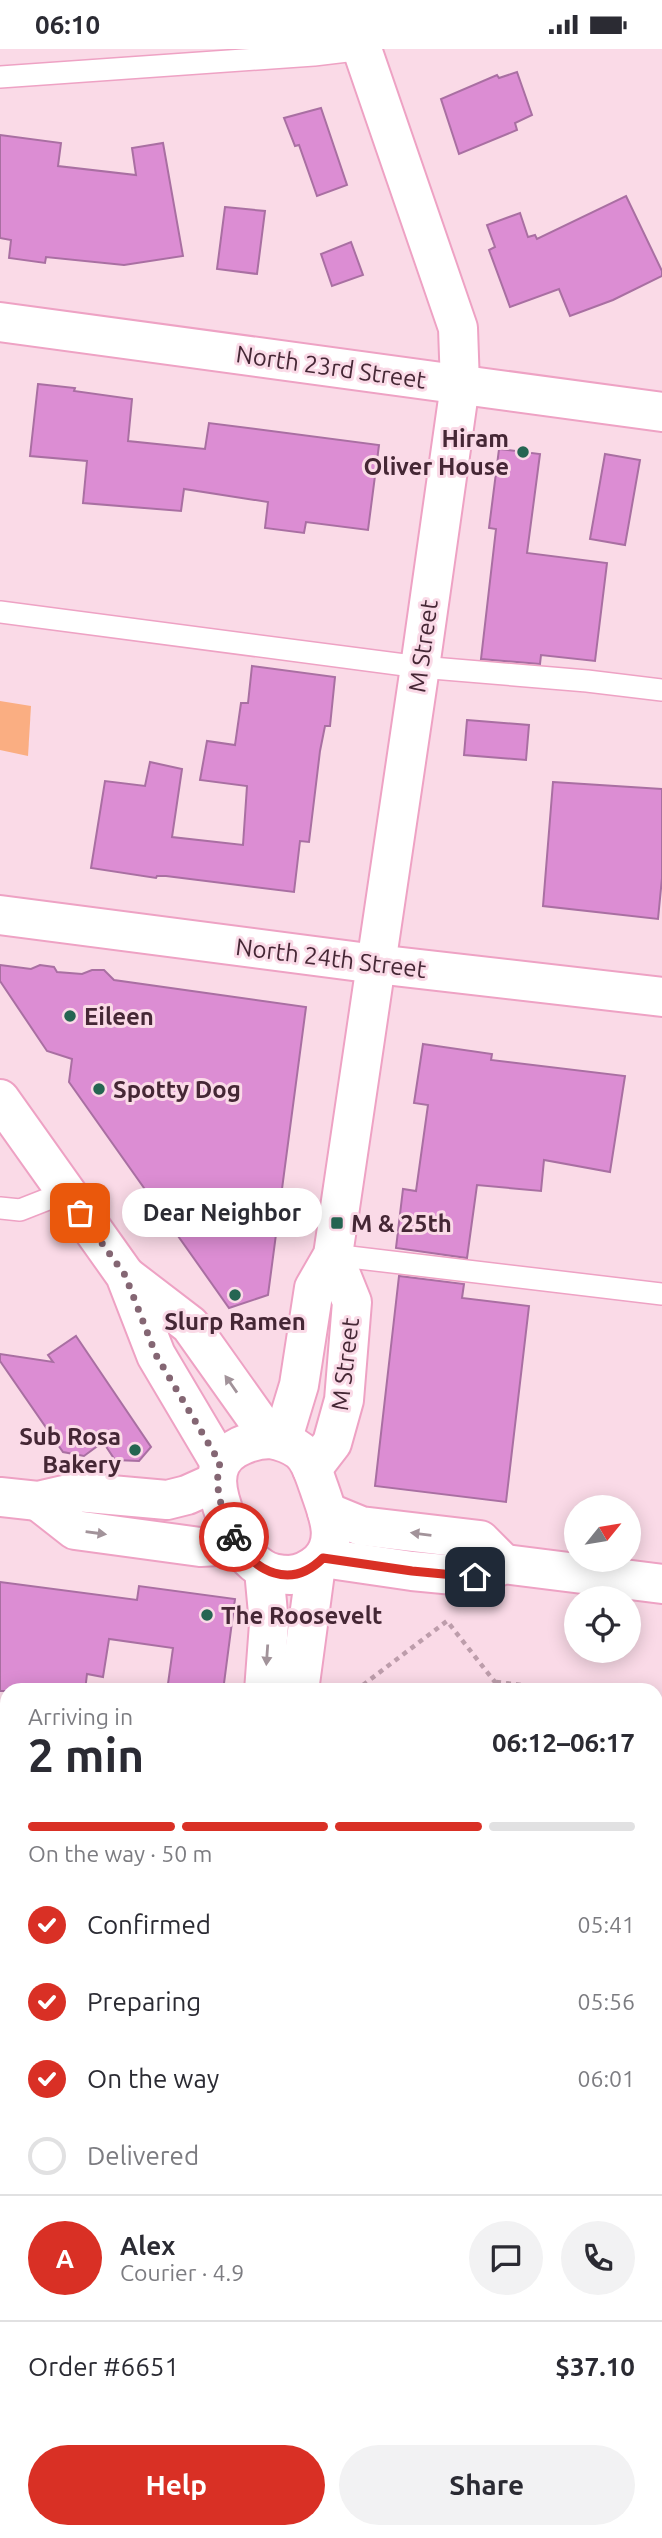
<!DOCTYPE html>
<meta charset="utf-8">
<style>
:root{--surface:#fff;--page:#f2f2f3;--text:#2b2b33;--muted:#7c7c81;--line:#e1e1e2;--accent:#d93025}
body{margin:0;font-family:Ubuntu,sans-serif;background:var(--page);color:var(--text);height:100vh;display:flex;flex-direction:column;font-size:26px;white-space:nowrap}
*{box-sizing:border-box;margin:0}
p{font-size:23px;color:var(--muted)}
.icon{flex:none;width:38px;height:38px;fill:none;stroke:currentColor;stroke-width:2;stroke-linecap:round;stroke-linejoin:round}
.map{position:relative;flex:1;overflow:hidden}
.panel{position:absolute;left:0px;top:1634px;width:663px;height:856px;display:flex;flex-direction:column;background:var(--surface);border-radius:21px 21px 0 0;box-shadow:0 4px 18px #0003}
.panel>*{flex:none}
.needle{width:46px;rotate:60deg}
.tools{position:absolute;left:564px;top:1446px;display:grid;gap:14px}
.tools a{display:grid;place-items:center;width:77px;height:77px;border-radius:50%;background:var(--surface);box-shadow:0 4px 18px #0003;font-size:35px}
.pin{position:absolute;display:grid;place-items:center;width:60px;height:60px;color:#fff;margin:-30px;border-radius:14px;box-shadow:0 4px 10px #0006}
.courier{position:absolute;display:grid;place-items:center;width:70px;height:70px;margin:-35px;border:5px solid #d93025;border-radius:50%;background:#fff;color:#222;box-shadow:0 2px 9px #0007}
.bubble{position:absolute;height:49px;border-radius:24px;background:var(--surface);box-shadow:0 4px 18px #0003;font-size:23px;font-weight:700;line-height:49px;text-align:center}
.overview em{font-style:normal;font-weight:700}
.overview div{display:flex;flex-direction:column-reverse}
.overview{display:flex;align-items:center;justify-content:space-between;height:119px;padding:0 28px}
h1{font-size:46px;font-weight:700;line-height:52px}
.bar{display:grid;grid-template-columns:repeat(4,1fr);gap:10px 7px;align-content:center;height:84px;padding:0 28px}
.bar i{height:9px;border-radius:5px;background:var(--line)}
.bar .current{background:var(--accent)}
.bar p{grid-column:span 4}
.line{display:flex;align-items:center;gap:18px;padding:0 28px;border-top:2px solid var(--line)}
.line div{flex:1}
.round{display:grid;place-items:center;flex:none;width:74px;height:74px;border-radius:37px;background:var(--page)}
ol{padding:0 28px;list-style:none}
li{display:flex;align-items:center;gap:21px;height:77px}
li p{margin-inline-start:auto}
li .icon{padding:7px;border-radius:50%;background:var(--accent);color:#fff;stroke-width:4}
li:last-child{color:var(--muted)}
li i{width:38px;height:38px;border:4px solid var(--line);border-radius:50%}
.cta{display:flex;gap:14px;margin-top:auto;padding:14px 28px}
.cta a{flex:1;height:80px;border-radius:42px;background:var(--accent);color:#fff;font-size:28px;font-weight:700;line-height:80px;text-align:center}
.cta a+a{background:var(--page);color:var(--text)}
.status{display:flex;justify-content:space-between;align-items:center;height:49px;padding:0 35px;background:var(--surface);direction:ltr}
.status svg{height:19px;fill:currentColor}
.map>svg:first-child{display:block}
</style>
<div class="status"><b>06:10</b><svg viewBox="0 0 49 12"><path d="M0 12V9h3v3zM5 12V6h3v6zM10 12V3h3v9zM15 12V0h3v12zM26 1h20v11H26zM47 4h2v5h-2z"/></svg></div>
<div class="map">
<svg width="662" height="2489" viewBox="0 0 662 2489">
<rect width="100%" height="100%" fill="#fadae7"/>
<polygon fill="#faae82" points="0,652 31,657 28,707 0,701"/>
<g fill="#dc8dd3" stroke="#a96fa2" stroke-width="2">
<polygon points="517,23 532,66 515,74 517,81 459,105 441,50 497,26 499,29"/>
<polygon points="321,59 347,136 317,147 299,96 295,97 284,69"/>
<polygon points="0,86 61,94 58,117 136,126 132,99 163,94 183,207 124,216 46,208 45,214 9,209 11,191 0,189"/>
<polygon points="626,147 662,222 662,227 613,251 570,267 559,240 510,258 489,201 495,198 487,176 520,164 528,188 535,186 537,190"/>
<polygon points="225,158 265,162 257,225 217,220"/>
<polygon points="351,193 363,226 332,237 321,205"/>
<polygon points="38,335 75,339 74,342 132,350 128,392 205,400 209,374 379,396 368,481 306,473 304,484 265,479 268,453 184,440 181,462 83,454 87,412 30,407"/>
<polygon points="499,400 540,405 527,504 607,514 595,612 541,606 540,615 481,610 496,480 489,479"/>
<polygon points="605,405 640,411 625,496 590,490"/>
<polygon points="252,617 335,628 330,677 325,677 320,702 309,793 300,792 294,843 166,827 157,827 156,829 91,819 105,732 145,737 150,713 182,720 172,788 243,796 247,737 200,731 207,692 235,696 241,654 248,654"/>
<polygon points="467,671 529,676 526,711 464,706"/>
<polygon points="553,733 662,740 662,829 658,870 543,857"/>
<polygon points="0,916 31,920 40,916 54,918 57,923 82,925 92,921 104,921 114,931 306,958 268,1246 229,1259 69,1033 72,1010 47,1002 0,932"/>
<polygon points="423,995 492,1005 491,1011 625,1027 610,1123 544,1111 541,1142 477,1136 467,1209 396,1199 403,1140 416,1142 428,1056 414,1054"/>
<polygon points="399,1227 464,1235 462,1249 529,1257 506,1453 375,1437"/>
<polygon points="76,1287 151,1398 139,1412 115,1411 103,1393 84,1407 63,1403 0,1312 0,1305 53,1313 48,1306"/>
<polygon points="0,1533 137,1551 139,1537 235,1550 223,1642 167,1642 173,1599 109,1590 103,1628 87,1625 85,1642 0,1642"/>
</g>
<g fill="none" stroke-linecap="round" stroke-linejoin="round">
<defs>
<g id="lane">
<polyline points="0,28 314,6 364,0"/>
<polyline points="0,563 420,618 587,632 662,641"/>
<polyline points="0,1159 20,1161 66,1143"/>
<polyline points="333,1206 662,1245"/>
<polyline points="656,1718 662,1719"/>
<polyline points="0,1762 7,1763"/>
<polyline points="656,1847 662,1803"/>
<polyline points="656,1960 662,1960"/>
<polyline points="0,1991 7,1944"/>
<polyline points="0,2349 7,2350"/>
<polyline points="656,2428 662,2429"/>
</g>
<g id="street">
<polyline points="0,273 662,363"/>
<polyline points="0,866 376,915 662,948"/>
<polyline points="282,1392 299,1336 314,1239 333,1206 420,618 460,336 458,279 362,0"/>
<polyline points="312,1420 332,1394 344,1351 352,1253 333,1206"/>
<polyline points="264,1642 269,1575 264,1521"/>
<polyline points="299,1642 316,1516"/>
<polyline points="0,2045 7,2046"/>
<polyline points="656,2130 662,2130"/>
<polyline points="167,2489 168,2483"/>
</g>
<g id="secondary">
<polyline points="0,1050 125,1226 156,1306 220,1414"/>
<polyline points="126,1227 190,1276 271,1390"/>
<path d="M271,1390C281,1392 291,1395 300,1402C311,1411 314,1426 319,1439C327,1463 341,1492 319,1513C310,1521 301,1525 290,1526C280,1526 268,1524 260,1518C243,1507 234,1488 227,1471C217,1446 208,1416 235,1400C247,1393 257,1390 271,1390Z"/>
<polyline points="0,1448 38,1452 77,1443 167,1451 187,1446 216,1433"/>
<polyline points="38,1452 75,1481 200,1498 239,1496"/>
<polyline points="327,1463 361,1477 480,1491 504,1515"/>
<polyline points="323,1509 412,1522 475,1528 504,1515 662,1535"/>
</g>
</defs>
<use href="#lane" stroke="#eea2c4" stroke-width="24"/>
<use href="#street" stroke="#eea2c4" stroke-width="42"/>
<use href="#secondary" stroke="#eea2c4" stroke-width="42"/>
<g stroke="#bd9dab" stroke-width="4.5" stroke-dasharray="5 5" stroke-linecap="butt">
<polyline points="496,1633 573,1642"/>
<polyline points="355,1642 447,1572 502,1642"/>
<polyline points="656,1668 658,1652"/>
</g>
<use href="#lane" stroke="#fff" stroke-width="21"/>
<use href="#street" stroke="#fff" stroke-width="38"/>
<use href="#secondary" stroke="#fff" stroke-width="38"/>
</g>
<defs><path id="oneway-solid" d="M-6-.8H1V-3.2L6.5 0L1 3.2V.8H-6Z" transform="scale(1.75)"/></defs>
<g fill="#a2939a">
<use href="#oneway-solid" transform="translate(231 1335) rotate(-125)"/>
<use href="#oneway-solid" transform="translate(96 1484) rotate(8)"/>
<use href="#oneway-solid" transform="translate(421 1485) rotate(-173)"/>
<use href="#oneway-solid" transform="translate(267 1606) rotate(94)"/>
</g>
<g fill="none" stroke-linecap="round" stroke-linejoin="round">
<path stroke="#846673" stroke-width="7" stroke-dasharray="0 12.6" d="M80,1164L125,1226L156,1306L220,1414C213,1439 223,1465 234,1488"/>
<path stroke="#d93025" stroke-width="9" d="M234,1488C255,1524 291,1541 323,1509L412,1522L475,1528"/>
</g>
<g fill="#256552" stroke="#fadae7" stroke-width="2.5">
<circle cx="523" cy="403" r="7"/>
<circle cx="70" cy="967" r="7"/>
<circle cx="99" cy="1040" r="7"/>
<rect x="330" y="1167" width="14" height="14" rx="3.5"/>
<circle cx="235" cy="1246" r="7"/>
<circle cx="135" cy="1401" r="7"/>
<circle cx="207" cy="1566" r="7"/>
</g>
<g text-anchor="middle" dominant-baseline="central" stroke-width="6" stroke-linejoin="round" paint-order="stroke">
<g font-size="24" fill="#452735" stroke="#fadae7">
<text transform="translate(331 318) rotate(8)">North 23rd Street</text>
<text transform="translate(423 597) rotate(-82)">M Street</text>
<text transform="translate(331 909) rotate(7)">North 24th Street</text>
<text transform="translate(345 1315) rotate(-83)">M Street</text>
</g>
<g font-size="24" font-weight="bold" fill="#452735" stroke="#fadae7" text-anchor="start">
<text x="509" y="389" text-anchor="end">Hiram<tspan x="509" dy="28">Oliver House</tspan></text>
<text x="84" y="967">Eileen</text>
<text x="113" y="1040">Spotty Dog</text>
<text x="351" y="1174">M &amp; 25th</text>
<text x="235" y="1272" text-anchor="middle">Slurp Ramen</text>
<text x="121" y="1387" text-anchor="end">Sub Rosa<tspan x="121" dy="28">Bakery</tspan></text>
<text x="221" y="1566">The Roosevelt</text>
</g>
</g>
</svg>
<div class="tools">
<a><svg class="needle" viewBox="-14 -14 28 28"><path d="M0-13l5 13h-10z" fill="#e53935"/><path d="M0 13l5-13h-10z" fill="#7c7c81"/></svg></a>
<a><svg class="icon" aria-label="locate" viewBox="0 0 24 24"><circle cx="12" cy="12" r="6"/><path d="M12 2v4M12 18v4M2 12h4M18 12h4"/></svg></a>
</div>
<div class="pin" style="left:80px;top:1164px;background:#ea580c"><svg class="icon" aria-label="bag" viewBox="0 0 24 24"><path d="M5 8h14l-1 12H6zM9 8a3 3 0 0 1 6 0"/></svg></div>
<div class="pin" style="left:475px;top:1528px;background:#1f2937"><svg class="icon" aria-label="home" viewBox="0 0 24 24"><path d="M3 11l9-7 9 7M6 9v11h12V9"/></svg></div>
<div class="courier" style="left:234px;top:1488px"><svg class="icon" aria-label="bike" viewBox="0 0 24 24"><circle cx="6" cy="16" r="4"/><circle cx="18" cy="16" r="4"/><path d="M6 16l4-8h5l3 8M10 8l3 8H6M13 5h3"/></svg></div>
<div class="bubble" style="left:122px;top:1139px;width:200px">Dear Neighbor</div>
<section class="panel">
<div class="overview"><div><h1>2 min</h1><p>Arriving in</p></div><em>06:12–06:17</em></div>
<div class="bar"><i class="current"></i><i class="current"></i><i class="current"></i><i></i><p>On the way · 50 m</p></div>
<ol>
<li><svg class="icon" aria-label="check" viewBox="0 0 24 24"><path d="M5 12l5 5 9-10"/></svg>Confirmed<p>05:41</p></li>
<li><svg class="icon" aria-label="check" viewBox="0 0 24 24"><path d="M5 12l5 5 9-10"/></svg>Preparing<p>05:56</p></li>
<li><svg class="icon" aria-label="check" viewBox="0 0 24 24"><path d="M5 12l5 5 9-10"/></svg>On the way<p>06:01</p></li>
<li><i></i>Delivered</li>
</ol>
<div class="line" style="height:126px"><b class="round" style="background:var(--accent);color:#fff">A</b><div><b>Alex</b><p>Courier · 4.9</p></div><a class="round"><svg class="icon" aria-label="chat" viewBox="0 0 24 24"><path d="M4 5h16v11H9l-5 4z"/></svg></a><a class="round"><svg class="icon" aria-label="phone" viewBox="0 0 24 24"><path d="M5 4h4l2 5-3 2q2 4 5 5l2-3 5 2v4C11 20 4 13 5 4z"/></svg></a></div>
<div class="line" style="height:91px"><div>Order #6651</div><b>$37.10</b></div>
<div class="cta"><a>Help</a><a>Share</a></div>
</section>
</div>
